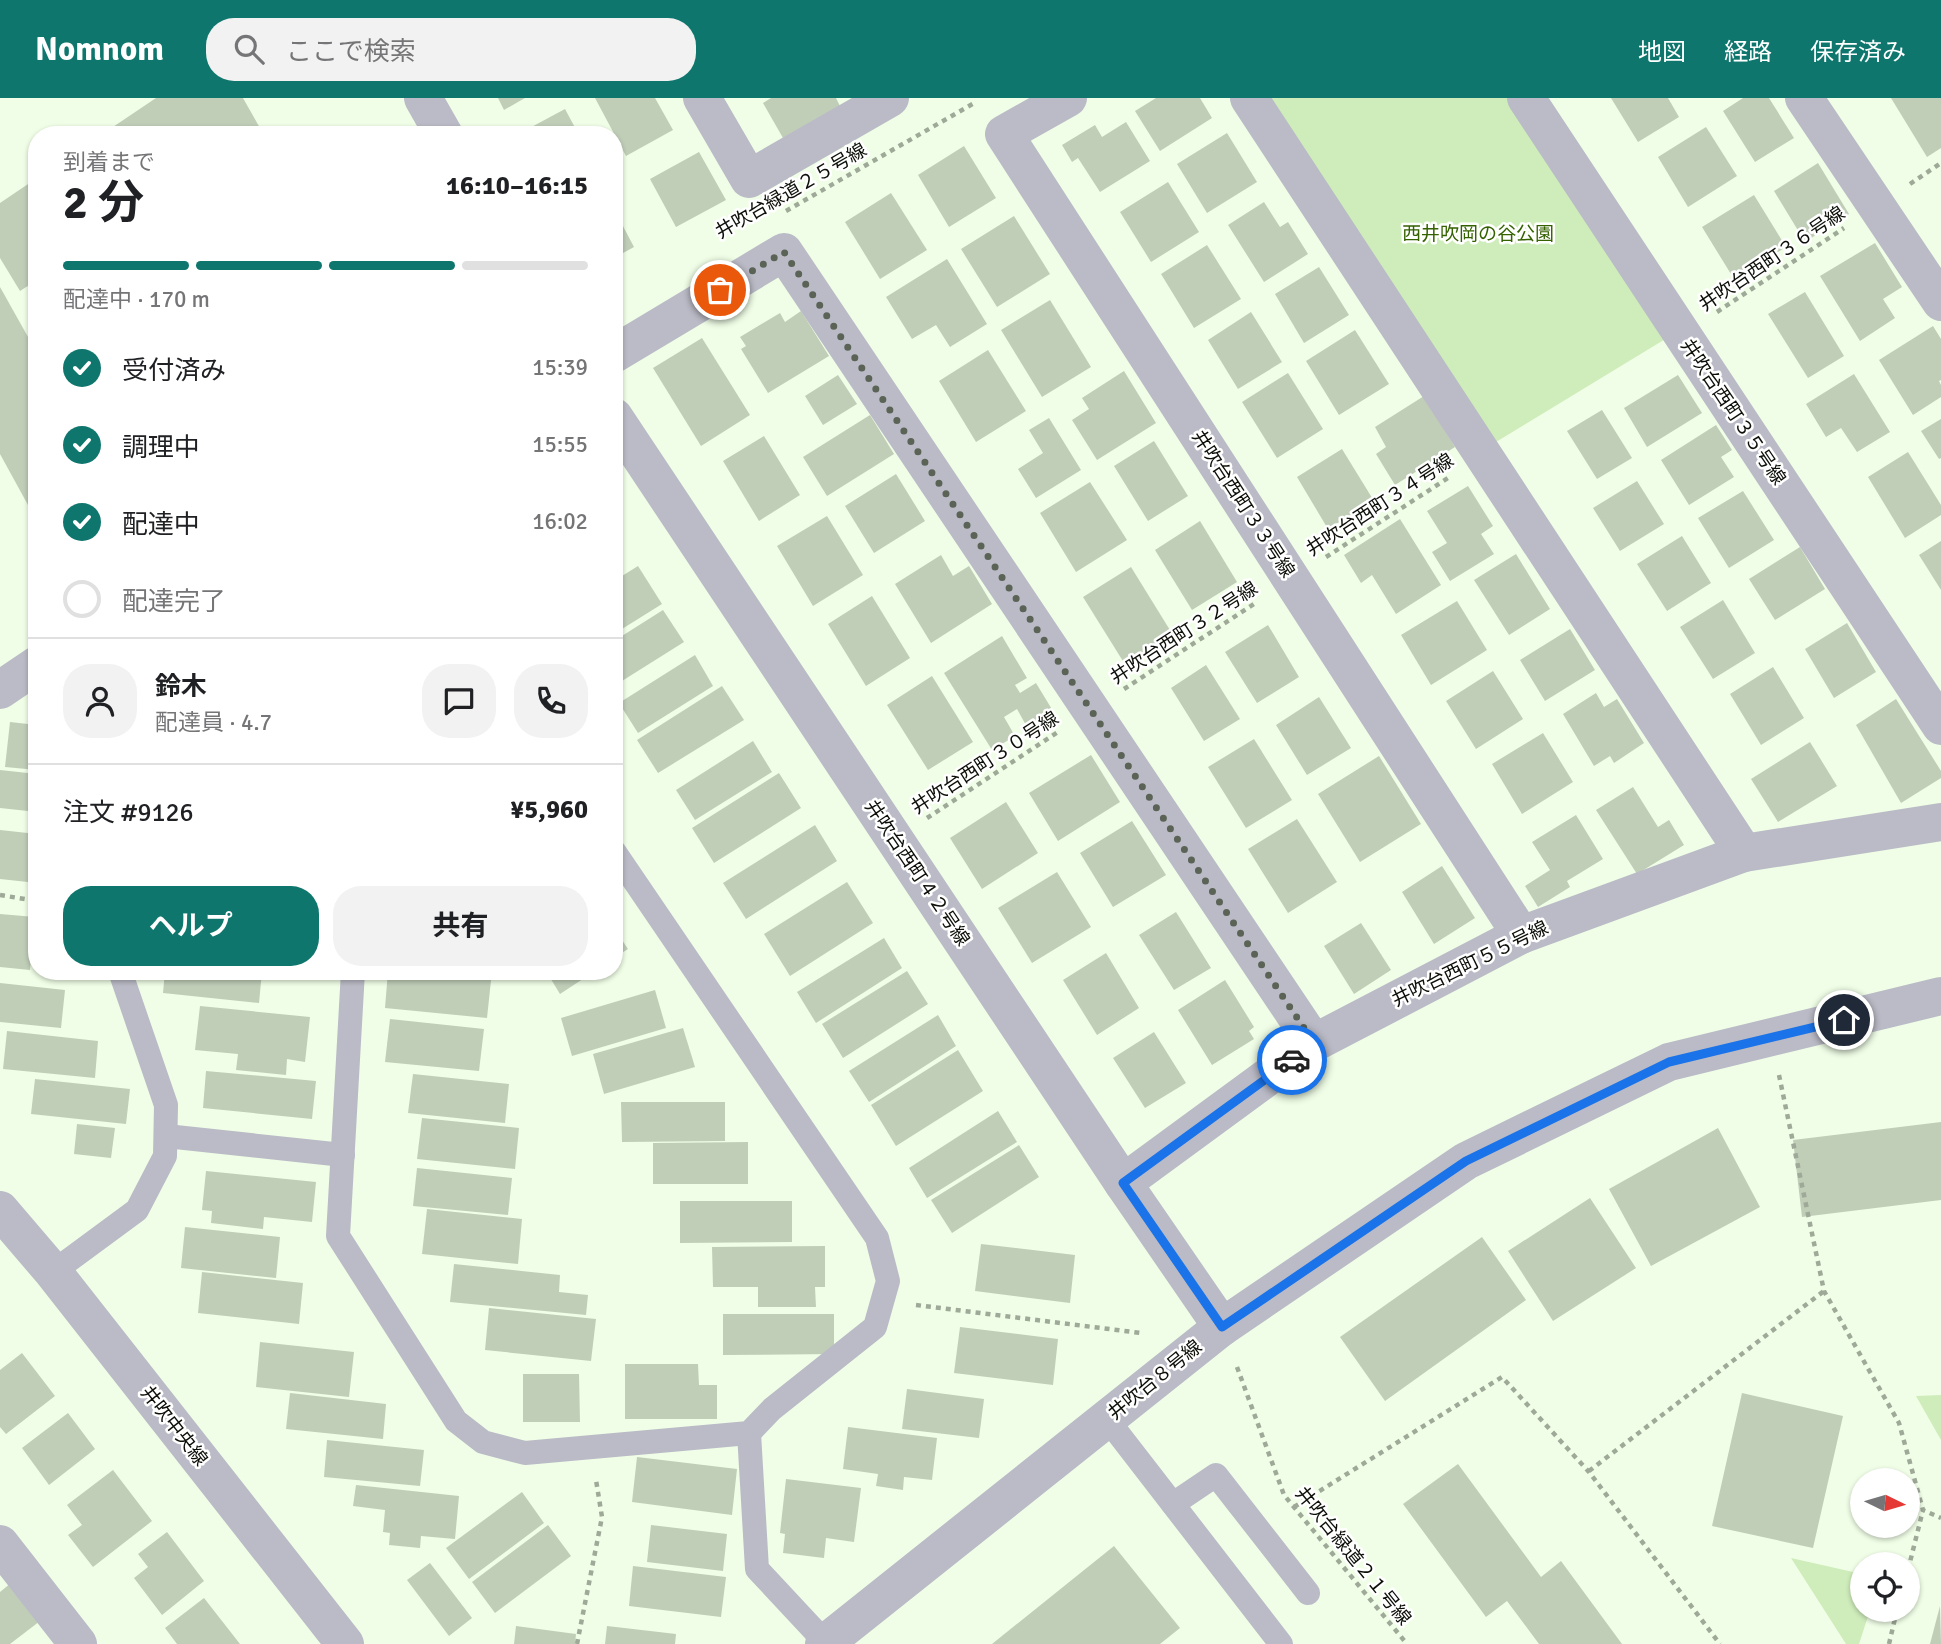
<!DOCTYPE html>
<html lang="ja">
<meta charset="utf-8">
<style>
:root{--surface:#fff;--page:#f2f2f2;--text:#202124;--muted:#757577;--line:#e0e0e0;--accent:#0f766e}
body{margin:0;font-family:Signika,"Noto Sans JP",sans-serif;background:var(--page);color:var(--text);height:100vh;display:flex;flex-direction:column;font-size:26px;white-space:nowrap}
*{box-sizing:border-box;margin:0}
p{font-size:23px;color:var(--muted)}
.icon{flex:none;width:38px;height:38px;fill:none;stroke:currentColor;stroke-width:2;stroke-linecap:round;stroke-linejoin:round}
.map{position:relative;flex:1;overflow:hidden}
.panel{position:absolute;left:28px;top:28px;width:595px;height:854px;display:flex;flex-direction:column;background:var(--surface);border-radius:28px;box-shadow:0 2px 5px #0004}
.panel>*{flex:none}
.needle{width:46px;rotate:95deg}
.buttons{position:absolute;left:1850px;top:1370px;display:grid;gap:14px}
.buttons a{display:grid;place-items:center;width:70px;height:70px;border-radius:50%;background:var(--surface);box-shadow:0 2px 5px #0004;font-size:35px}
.pin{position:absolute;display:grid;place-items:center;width:60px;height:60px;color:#fff;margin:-30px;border:4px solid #fff;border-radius:50%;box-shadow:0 2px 7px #0007}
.courier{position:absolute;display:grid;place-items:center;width:70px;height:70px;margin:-35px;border:5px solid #1a73e8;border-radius:50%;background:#fff;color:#222;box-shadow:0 2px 9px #0007}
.headline em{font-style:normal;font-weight:700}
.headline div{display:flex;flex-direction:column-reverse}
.headline{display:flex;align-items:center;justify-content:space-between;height:119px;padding:0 35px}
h1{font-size:46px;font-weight:700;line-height:52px}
.bar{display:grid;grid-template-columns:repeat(4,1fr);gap:10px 7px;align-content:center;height:84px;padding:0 35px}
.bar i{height:9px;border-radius:5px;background:var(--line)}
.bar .current{background:var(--accent)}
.bar p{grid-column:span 4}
.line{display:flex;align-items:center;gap:18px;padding:0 35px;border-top:2px solid var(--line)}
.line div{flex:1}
.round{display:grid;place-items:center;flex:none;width:74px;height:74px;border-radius:28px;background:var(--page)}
ol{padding:0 35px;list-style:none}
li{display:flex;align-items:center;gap:21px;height:77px}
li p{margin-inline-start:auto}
li .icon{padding:7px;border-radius:50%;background:var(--accent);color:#fff;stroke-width:4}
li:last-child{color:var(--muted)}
li i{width:38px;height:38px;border:4px solid var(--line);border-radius:50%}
.button{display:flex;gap:14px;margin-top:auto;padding:14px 35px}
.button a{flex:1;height:80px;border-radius:28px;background:var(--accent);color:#fff;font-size:28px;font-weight:700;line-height:80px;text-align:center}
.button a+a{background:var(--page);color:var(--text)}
header{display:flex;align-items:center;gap:42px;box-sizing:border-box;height:98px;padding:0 35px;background:var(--accent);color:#fff}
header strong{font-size:33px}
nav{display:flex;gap:38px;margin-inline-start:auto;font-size:24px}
.search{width:490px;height:63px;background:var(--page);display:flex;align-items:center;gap:18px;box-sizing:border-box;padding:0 24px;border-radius:28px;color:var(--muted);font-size:26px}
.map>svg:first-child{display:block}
</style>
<header>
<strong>Nomnom</strong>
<div class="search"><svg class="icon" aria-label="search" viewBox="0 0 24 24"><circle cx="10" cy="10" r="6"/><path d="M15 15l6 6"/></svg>ここで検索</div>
<nav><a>地図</a><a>経路</a><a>保存済み</a></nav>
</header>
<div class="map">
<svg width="1941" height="1546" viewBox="0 0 1941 1546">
<rect width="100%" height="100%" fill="#f0fee7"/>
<g fill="#cfedbb">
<polygon points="1268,0 1508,0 1667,240 1496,344"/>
<polygon points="1941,1297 1941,1342 1916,1298"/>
<polygon points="1791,1460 1862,1476 1862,1512 1870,1512 1859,1546 1846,1546"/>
</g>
<g fill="#c0ceb8">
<polygon points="156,0 243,0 264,37 101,37"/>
<polygon points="498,0 525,0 504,12"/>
<polygon points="595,0 655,0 673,32 626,58"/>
<polygon points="771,0 836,0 844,16 783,40 763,5"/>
<polygon points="1156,0 1200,0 1212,20 1160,53 1135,13"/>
<polygon points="1611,0 1668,0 1679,19 1638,44"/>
<polygon points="1743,0 1769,0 1794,40 1755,64 1723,13"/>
<polygon points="1891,0 1941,0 1941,50 1927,59"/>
<polygon points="565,11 579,37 526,37 524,33"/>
<polygon points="1126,24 1150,63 1100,94 1078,60 1072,64 1062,47 1095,27 1102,39"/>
<polygon points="1706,29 1737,78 1688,109 1658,59"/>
<polygon points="1227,35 1257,84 1207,115 1177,66"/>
<polygon points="964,48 996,100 949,129 918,77"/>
<polygon points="699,54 726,102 676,129 650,81"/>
<polygon points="1818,65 1849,116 1805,144 1774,93"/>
<polygon points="37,80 37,182 20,193 0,160 0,105"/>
<polygon points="1168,84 1199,134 1151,164 1120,114"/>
<polygon points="891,95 927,152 880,181 845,124"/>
<polygon points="1754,97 1786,149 1734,181 1702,129"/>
<polygon points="1264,104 1280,129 1288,124 1308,156 1264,184 1228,127"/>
<polygon points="614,111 634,149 614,160"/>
<polygon points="1014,118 1050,176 997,209 961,151"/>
<polygon points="1875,145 1902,189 1883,201 1895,220 1860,243 1820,178"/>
<polygon points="1207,147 1241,201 1194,230 1161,176"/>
<polygon points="947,161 987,226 950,249 936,227 912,241 886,199"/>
<polygon points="1319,169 1349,217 1304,245 1275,196"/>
<polygon points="0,189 37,255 37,402 28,407 0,356"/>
<polygon points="1805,194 1844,258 1808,280 1768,216"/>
<polygon points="1050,202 1091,269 1042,299 1001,232"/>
<polygon points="801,213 829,258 768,295 741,251 746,248 740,239 780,215 785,224"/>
<polygon points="1251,214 1282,264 1238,291 1208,242"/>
<polygon points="1933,228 1941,241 1941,282 1939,283 1941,287 1941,299 1913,317 1879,262"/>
<polygon points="1355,232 1389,286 1339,317 1306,263"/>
<polygon points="702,240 750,317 701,348 653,270"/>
<polygon points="988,252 1026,313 976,344 939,283"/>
<polygon points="1124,273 1156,325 1097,362 1072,322 1089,311 1082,300"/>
<polygon points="1288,275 1323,331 1277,360 1242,304"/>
<polygon points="1854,276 1890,334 1857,354 1841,330 1826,339 1806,306"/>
<polygon points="838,277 857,306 823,327 805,298"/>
<polygon points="1678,277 1702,315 1647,349 1624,310"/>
<polygon points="1424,298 1455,349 1395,387 1376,356 1386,349 1375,329"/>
<polygon points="1602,312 1632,360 1597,381 1567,333"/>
<polygon points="870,317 894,356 827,398 803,359"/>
<polygon points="1049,320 1081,372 1036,400 1018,371 1043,355 1029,332"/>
<polygon points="1941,321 1941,360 1939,361 1921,333"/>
<polygon points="1716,327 1732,352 1721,359 1734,379 1689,407 1661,362"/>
<polygon points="764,338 800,397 759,423 723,363"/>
<polygon points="1154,343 1188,398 1148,423 1114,368"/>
<polygon points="1342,351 1374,403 1328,431 1297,379"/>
<polygon points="1908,354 1941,407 1941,417 1905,440 1868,379"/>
<polygon points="896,376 925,423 874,455 845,408"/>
<polygon points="1637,383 1664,426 1620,453 1593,410"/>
<polygon points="1090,384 1127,442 1076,474 1040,415"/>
<polygon points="1468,388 1493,428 1481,436 1494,456 1450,483 1432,454 1447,445 1427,413"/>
<polygon points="1743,393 1774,442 1729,470 1698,420"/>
<polygon points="827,418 863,477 813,508 777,448"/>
<polygon points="1400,421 1441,487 1396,516 1372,477 1361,485 1344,457"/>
<polygon points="1200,423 1237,484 1192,512 1155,452"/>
<polygon points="1682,438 1711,485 1667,513 1637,466"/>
<polygon points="1941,443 1941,492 1919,457"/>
<polygon points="1800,449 1825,491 1775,522 1749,481"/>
<polygon points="1516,456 1550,511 1509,537 1474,482"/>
<polygon points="941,457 953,478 969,468 992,506 931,545 895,486"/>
<polygon points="638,468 662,506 614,536 614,483"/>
<polygon points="1131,469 1173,537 1126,568 1083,499"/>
<polygon points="872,498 910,560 866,588 828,526"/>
<polygon points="1723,502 1755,555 1713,581 1680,529"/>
<polygon points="1457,503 1487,552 1431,587 1401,537"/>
<polygon points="663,512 684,544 614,588 614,543"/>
<polygon points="1847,525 1876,574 1834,600 1805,551"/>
<polygon points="1268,527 1299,579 1257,605 1225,554"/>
<polygon points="1570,531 1595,572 1545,603 1520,562"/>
<polygon points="1002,538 1027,580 1015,587 1020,595 1036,585 1053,613 1027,629 1017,611 1004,619 1015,638 992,652 944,575"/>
<polygon points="695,557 713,588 638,635 619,605"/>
<polygon points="1206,567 1240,621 1204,643 1171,590"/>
<polygon points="1773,569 1804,620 1761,647 1730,596"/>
<polygon points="1493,573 1523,621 1476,651 1446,603"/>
<polygon points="932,578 973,644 928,672 887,607"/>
<polygon points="722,588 744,622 658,675 637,642"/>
<polygon points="1596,595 1604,609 1617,601 1644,645 1614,665 1610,658 1594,668 1563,616"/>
<polygon points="1319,599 1351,650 1307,677 1276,627"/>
<polygon points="1896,601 1941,673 1941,680 1901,705 1856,627"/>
<polygon points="10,624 37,627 37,672 5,669"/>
<polygon points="1543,635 1573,684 1522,716 1492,666"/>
<polygon points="1254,641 1292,702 1246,730 1208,669"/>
<polygon points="753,643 772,674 695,722 676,692"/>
<polygon points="1810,644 1837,688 1778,724 1751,681"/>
<polygon points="1091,657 1120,704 1058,743 1029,695"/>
<polygon points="1379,658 1421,726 1360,764 1318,696"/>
<polygon points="0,672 37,676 37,714 0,710"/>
<polygon points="779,675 801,710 714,765 692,730"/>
<polygon points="1633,689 1658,729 1669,722 1684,747 1637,776 1596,712"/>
<polygon points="1006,704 1038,755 982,791 950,740"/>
<polygon points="1576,717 1603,761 1567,783 1570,789 1538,809 1525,788 1550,772 1532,744"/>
<polygon points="1297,721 1337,784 1288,815 1248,751"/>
<polygon points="1132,723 1166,777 1113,809 1080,755"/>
<polygon points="815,727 837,763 746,821 723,785"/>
<polygon points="0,732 37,736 37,785 0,781"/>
<polygon points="1442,768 1475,820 1434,846 1402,794"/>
<polygon points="1057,774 1091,829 1032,865 998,810"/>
<polygon points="847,784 873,825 790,878 764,836"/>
<polygon points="1176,814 1211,870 1174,892 1139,837"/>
<polygon points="0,816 35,819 30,872 0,869"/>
<polygon points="1361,825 1391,872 1354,896 1324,848"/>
<polygon points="614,830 628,851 614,860"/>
<polygon points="884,840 902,870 816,925 797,894"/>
<polygon points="1106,855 1139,910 1097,937 1063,882"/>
<polygon points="165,873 262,873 259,905 163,895"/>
<polygon points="388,873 492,873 487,920 385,910"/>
<polygon points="546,873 595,873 560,896"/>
<polygon points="907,873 928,906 843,960 822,926"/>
<polygon points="1225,882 1254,929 1249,933 1254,941 1212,967 1178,912"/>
<polygon points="0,885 65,892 61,930 0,924"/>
<polygon points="655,892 666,930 572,958 561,920"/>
<polygon points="200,908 310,919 305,964 287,961 286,977 236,972 238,956 195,952"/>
<polygon points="938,917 956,948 869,1004 849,973"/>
<polygon points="390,921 484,931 479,973 385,964"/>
<polygon points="683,930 695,969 604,996 593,956"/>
<polygon points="7,933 98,943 95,980 3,971"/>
<polygon points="1154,934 1186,985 1145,1010 1113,960"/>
<polygon points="958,952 983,993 896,1048 871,1007"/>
<polygon points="206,973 316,983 312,1021 203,1010"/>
<polygon points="413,976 509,986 505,1025 408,1015"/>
<polygon points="35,981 130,991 126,1026 31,1016"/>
<polygon points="621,1004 725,1004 725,1043 622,1044"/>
<polygon points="998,1013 1017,1044 927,1100 909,1070"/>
<polygon points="422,1020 519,1030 515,1071 417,1061"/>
<polygon points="1941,1024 1941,1102 1802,1119 1793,1042"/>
<polygon points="77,1026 115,1030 111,1060 74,1056"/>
<polygon points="1718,1030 1760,1109 1651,1168 1609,1091"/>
<polygon points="748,1044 748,1086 653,1086 653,1045"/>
<polygon points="1019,1047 1039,1079 952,1135 931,1102"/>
<polygon points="417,1070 512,1080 508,1117 413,1108"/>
<polygon points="206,1073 316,1084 312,1124 264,1119 263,1131 211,1125 212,1113 202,1112"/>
<polygon points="1590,1100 1636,1170 1553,1223 1508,1153"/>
<polygon points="680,1103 792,1103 792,1144 680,1145"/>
<polygon points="427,1111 522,1121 518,1166 422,1156"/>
<polygon points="185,1129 280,1139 276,1180 181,1170"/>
<polygon points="1482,1139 1526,1202 1385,1303 1340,1239"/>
<polygon points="981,1146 1075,1157 1070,1205 975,1193"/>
<polygon points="825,1148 825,1189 815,1189 816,1209 758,1209 758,1189 713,1189 712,1149"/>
<polygon points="454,1166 560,1177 559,1194 588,1197 586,1217 450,1204"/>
<polygon points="202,1174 303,1185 299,1226 198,1215"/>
<polygon points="489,1210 596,1221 591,1263 485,1252"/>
<polygon points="723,1216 834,1216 834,1256 723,1257"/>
<polygon points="960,1229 1058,1241 1053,1287 954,1275"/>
<polygon points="260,1244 354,1254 349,1299 256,1289"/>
<polygon points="22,1255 55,1298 6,1336 0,1329 0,1272"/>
<polygon points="625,1266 698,1266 699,1287 717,1287 717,1321 625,1321"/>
<polygon points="523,1276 579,1276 580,1324 523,1324"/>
<polygon points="907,1291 984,1301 979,1340 902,1331"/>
<polygon points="290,1295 386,1306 383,1341 286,1331"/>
<polygon points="1742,1295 1843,1318 1813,1450 1712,1428"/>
<polygon points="68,1315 95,1351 49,1387 22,1350"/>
<polygon points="848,1329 937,1340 932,1382 904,1379 903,1392 876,1388 878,1376 843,1371"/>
<polygon points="327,1342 424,1352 420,1388 324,1379"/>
<polygon points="637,1359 737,1371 732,1417 632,1404"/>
<polygon points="1458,1366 1541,1479 1561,1463 1622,1546 1539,1546 1507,1503 1486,1519 1403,1406"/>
<polygon points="113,1372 152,1423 93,1469 68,1437 82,1427 67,1407"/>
<polygon points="786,1381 861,1390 854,1444 826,1440 824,1460 783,1455 785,1436 780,1435"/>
<polygon points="356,1387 459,1398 455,1441 421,1438 420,1450 389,1447 390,1435 383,1434 385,1412 353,1408"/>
<polygon points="522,1394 544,1425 469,1481 446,1450"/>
<polygon points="548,1427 571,1458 495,1515 472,1484"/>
<polygon points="651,1427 727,1436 723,1473 647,1464"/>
<polygon points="167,1434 204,1483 162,1517 134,1480 148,1469 138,1456"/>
<polygon points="1114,1448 1180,1530 1160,1546 992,1546"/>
<polygon points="430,1465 472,1520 449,1538 407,1482"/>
<polygon points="633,1468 726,1479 721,1519 629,1508"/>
<polygon points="11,1485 40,1523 10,1546 0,1546 0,1494"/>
<polygon points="204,1500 240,1546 177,1546 165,1530"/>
<polygon points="1940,1508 1941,1546 1930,1546"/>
<polygon points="516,1528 576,1536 575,1546 514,1546"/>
<polygon points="607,1528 676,1536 675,1546 605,1546"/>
</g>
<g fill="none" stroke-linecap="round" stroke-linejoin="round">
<g stroke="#9fa998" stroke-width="4.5" stroke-dasharray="5 5" stroke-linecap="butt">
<polyline points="1910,86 1941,65"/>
<polyline points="786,113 976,4"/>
<polyline points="1717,214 1844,130"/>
<polyline points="1326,459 1448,380"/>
<polyline points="1124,591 1257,504"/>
<polyline points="927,720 1058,634"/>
<polyline points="0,797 37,803"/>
<polyline points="1779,977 1824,1193 1899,1325 1923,1412 1941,1420"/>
<polyline points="916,1207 1141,1235"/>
<polyline points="1237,1269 1284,1397 1407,1546"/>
<polyline points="1589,1373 1824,1193"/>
<polyline points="1294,1409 1502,1279 1589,1374 1720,1546"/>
<polyline points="1908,1472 1923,1412"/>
<polyline points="577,1546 602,1419 596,1382"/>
<polyline points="1889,1546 1897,1512"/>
</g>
<g stroke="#babbc6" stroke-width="24">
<polyline points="353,873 338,1138 456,1323 483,1344 525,1355 749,1335 772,1311 875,1229 888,1183 877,1140 614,753"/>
<polyline points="166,1038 343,1057"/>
<polyline points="53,1174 137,1112 165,1058 166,1007 120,873"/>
<polyline points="1107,1321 1281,1546"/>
<polyline points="749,1335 757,1471 826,1545"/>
<polyline points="1173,1406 1216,1377 1308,1495"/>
</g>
<polyline stroke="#babbc6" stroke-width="38" points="0,592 37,567"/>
<g stroke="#babbc6" stroke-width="38">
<polyline points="423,0 444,37"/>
<polyline points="702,0 749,81 890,0"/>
<polyline points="1068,0 1004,36 1521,837"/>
<polyline points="1249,0 1744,755"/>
<polyline points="1526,0 1941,628"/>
<polyline points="1804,0 1941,204"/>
<polyline points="614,256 784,154 1314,945"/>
<polyline points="614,319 1123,1085 1222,1229"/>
<polyline points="1123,1085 1314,945 1521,837 1744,755 1941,724"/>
<polyline points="0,1446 78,1546"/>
</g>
<g stroke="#babbc6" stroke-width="38">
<polyline points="0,1112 53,1174 345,1546"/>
<polyline points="824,1546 1222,1229 1466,1063 1669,964 1941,898"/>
</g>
</g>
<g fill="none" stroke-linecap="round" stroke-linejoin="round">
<polyline stroke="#5b6356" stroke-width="7" stroke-dasharray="0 12.6" points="720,192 784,154 1314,945 1292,962"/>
<polyline stroke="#1a73e8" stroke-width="9" points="1292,962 1123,1085 1222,1229 1466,1063 1669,964 1844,922"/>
</g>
<g text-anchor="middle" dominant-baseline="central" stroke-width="5" stroke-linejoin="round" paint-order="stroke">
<g font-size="19" fill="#0b0f08" stroke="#fff">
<text transform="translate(791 93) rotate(-30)">井吹台緑道２５号線</text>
<text transform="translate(1772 161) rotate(-34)">井吹台西町３６号線</text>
<text transform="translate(1733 314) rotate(56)">井吹台西町３５号線</text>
<text transform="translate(1243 406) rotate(57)">井吹台西町３３号線</text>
<text transform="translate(1380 407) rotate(-33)">井吹台西町３４号線</text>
<text transform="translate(1184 535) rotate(-33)">井吹台西町３２号線</text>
<text transform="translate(985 665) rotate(-33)">井吹台西町３０号線</text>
<text transform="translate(917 775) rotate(56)">井吹台西町４２号線</text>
<text transform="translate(1470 866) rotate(-26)">井吹台西町５５号線</text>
<text transform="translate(1155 1282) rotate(-39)">井吹台８号線</text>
<text transform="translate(174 1328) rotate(52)">井吹中央線</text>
<text transform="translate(1353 1458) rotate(51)">井吹台緑道２１号線</text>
</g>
<g font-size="19" fill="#356200" stroke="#fff">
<text x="1478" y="136">西井吹岡の谷公園</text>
</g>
</g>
</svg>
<div class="buttons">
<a><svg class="needle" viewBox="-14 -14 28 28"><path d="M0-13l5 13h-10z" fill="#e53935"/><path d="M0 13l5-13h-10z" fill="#757577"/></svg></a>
<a><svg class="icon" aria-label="locate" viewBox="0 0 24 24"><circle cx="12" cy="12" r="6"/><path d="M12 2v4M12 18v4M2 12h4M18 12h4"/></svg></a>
</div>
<div class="pin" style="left:720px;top:192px;background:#ea580c"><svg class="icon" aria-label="bag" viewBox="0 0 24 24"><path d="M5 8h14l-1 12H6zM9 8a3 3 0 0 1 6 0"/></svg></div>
<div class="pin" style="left:1844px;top:922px;background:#1f2937"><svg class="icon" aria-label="home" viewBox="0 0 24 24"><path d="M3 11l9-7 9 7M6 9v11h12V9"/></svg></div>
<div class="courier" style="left:1292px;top:962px"><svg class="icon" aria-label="car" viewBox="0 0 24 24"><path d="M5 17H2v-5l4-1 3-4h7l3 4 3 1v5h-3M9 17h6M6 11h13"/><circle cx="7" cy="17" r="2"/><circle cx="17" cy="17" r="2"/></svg></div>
<section class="panel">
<div class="headline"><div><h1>2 分</h1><p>到着まで</p></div><em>16:10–16:15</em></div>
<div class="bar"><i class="current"></i><i class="current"></i><i class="current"></i><i></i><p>配達中 · 170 m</p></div>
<ol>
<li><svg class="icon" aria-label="check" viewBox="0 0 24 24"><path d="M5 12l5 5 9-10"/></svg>受付済み<p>15:39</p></li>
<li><svg class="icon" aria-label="check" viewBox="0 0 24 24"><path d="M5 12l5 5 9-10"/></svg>調理中<p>15:55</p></li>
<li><svg class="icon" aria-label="check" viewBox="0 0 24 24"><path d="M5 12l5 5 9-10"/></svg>配達中<p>16:02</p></li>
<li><i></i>配達完了</li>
</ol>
<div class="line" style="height:126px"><a class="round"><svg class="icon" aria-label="person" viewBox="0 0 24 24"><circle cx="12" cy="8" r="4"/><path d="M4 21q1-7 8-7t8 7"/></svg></a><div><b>鈴木</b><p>配達員 · 4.7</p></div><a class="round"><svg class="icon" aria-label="chat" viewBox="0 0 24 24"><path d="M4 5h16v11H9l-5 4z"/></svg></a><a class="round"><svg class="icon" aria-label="phone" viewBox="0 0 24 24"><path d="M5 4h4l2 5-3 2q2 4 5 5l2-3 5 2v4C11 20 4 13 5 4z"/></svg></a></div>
<div class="line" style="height:91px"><div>注文 #9126</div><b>¥5,960</b></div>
<div class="button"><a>ヘルプ</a><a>共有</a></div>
</section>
</div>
